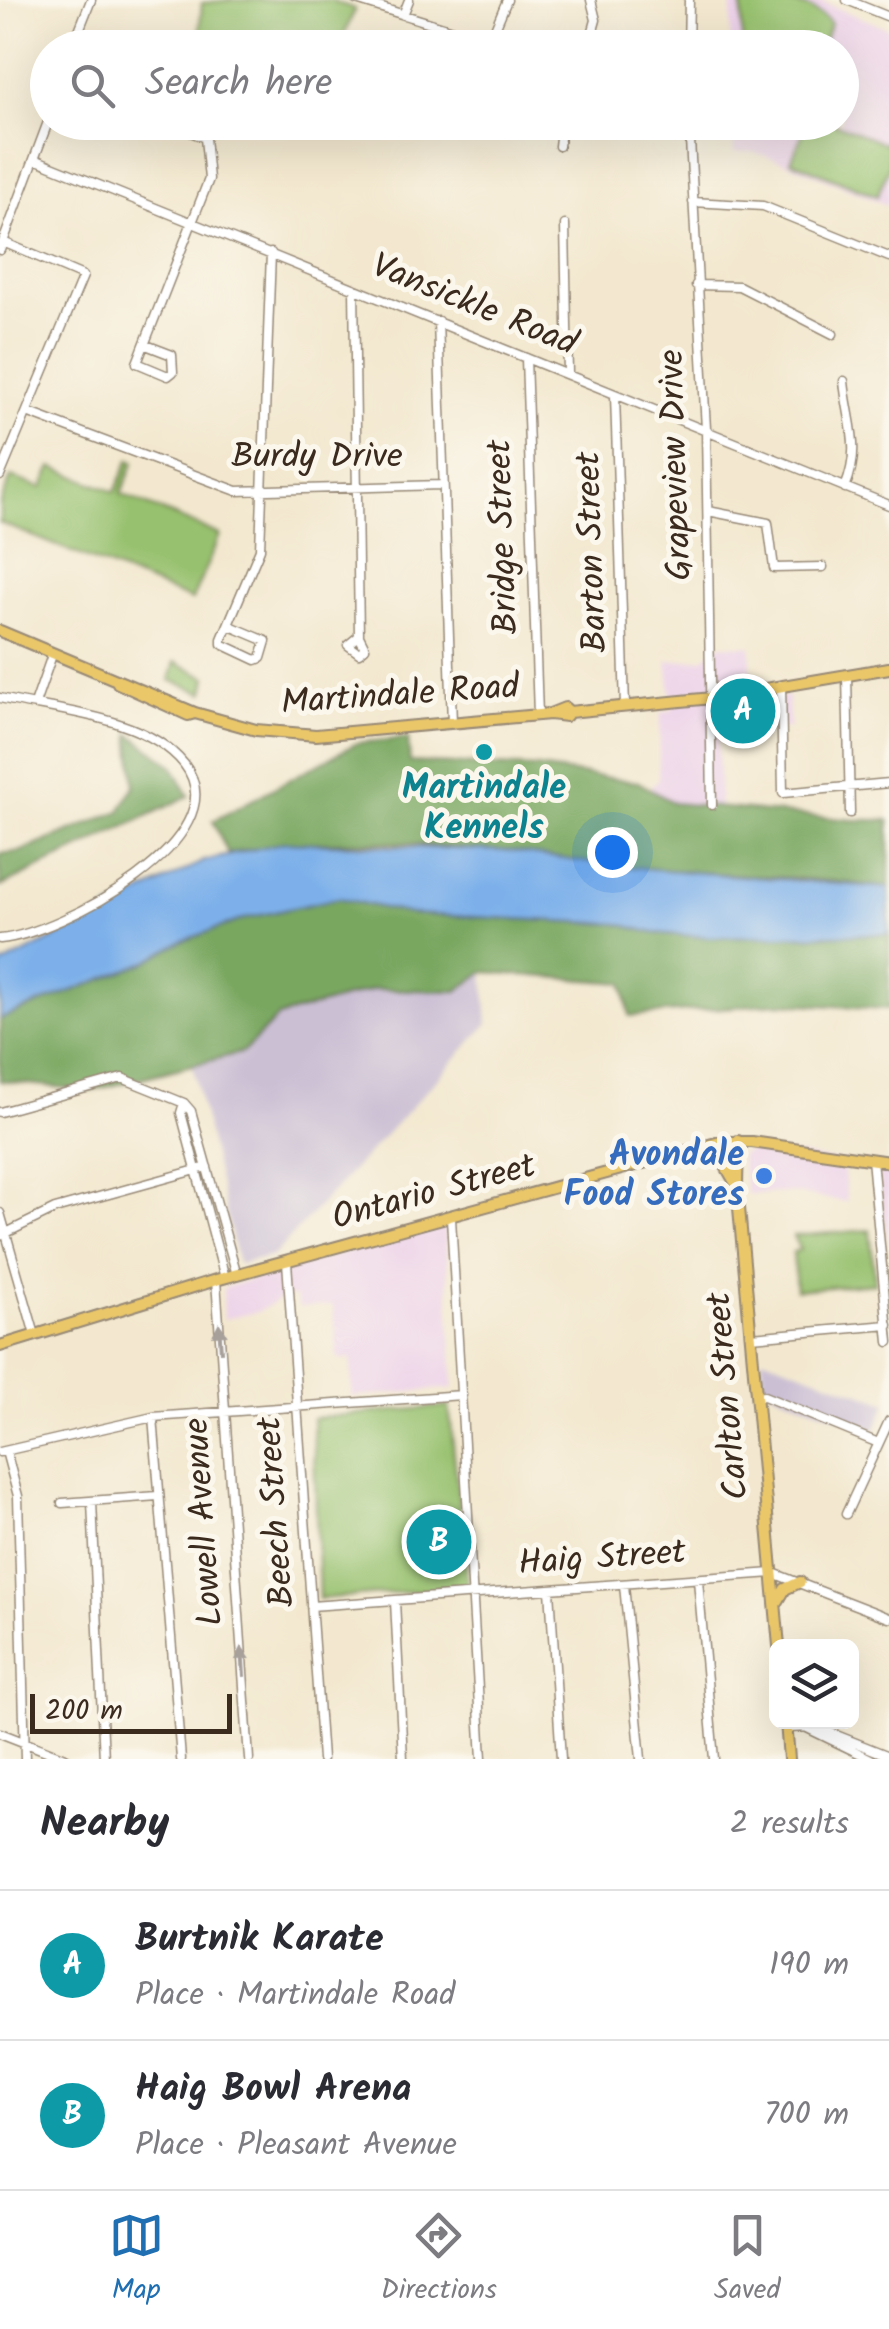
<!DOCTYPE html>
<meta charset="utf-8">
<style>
:root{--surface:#fff;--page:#f2f2f3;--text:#2b2b33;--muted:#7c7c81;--line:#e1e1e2;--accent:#1f6fb2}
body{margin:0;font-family:Kalam,sans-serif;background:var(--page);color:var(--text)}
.controls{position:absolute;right:30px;bottom:30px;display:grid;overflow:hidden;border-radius:15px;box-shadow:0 10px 40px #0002}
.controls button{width:90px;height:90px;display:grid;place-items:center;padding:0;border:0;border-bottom:2px solid var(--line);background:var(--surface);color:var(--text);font:50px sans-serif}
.scale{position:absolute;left:30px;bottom:25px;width:202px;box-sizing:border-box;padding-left:10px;border:5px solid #3b2a1e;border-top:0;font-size:28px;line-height:35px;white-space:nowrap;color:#3b2a1e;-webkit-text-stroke:8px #fbf7ec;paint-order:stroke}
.you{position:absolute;left:612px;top:852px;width:35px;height:35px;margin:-25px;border:8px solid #fff;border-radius:50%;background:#1a73e8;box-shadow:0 0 0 15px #1a73e833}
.badge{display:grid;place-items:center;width:65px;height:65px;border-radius:50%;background:var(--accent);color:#fff;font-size:32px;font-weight:700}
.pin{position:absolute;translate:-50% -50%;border:5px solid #fff;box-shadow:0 2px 10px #0006}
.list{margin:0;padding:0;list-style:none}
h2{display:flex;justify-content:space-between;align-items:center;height:130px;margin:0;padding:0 40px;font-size:42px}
h2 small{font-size:32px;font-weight:400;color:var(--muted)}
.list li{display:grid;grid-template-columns:65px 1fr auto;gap:30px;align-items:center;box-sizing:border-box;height:150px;padding:0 40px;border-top:2px solid var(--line)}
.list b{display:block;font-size:38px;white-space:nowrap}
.list p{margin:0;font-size:32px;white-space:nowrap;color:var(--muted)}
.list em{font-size:32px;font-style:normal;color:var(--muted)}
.icon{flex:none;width:55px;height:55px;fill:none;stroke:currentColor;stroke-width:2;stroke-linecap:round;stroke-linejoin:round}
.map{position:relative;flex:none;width:889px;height:1759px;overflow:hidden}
.search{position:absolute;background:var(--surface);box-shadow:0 10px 40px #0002;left:30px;right:30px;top:30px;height:110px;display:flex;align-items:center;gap:25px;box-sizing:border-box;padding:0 35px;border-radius:55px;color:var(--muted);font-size:38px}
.sheet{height:430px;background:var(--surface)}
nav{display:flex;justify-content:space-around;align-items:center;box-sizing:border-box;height:140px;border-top:2px solid var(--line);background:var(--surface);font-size:28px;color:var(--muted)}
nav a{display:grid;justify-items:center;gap:5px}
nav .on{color:var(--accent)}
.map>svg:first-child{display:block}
.built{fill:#ecd1e9}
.industrial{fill:#cbbfd4}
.green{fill:#97c16e;stroke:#697646;stroke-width:2.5}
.forest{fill:#79a761;stroke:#5a6840;stroke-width:2.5}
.water{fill:#7db0ea;stroke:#5c6d84;stroke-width:2.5}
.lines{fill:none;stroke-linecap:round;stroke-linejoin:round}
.minor-casing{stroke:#978976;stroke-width:11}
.major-casing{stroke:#978976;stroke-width:14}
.minor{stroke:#fff;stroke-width:8}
.major{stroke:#eac769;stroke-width:10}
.oneway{fill:#a79f9a}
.culture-dot{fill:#0f9aa8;stroke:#fbf7ec;stroke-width:4}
.shop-dot{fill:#3f7fe0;stroke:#fbf7ec;stroke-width:4}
.labels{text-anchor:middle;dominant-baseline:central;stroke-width:10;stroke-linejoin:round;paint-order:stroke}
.street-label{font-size:35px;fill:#3b2a1e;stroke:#fbf7ec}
.culture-label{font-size:35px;font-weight:bold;fill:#0d838f;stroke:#fbf7ec}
.shop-label{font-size:35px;font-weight:bold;fill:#366cbe;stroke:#fbf7ec;text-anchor:end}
</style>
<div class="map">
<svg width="889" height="1759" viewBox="0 0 889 1759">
<rect width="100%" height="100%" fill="#fbf7ec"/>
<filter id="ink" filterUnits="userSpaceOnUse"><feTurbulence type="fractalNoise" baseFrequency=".01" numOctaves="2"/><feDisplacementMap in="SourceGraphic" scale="20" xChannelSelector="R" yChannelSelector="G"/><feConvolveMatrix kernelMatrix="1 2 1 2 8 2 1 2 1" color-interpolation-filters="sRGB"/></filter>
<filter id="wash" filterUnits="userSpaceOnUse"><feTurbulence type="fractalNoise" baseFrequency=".0048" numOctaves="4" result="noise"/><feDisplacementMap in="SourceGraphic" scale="40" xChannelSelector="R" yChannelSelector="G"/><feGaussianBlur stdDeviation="2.25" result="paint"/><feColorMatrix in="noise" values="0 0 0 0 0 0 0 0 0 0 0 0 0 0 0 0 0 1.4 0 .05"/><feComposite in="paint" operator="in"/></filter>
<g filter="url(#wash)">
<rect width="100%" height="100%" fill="#f3e8cf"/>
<!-- built -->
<path class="built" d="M732 0H817L889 29V206L782 161 754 152H734L733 123 842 122V48L730 47Z
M719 645 751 646V681L757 698 788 696 790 728H765L764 738 718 740 720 808 674 803 650 789 658 779 661 712 673 710 667 661 703 659Z
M753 1148 843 1162 847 1202 791 1193 747 1194 740 1155Z
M877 1170 889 1172V1249Z
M445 1223 454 1388 352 1397 351 1359H338L333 1305 299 1308 296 1297H284L257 1312 224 1319 223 1288Z"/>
<!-- industrial -->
<path class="industrial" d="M484 972 488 1024 273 1256 238 1264 192 1064 243 1052 278 1017 375 989 457 991Z
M762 1357 887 1403 875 1431 764 1389Z"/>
<!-- green -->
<path class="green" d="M232 0H330L355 9 339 47H198L202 3Z
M742 0C770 0 815 0 831 24L821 47H742Z
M807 123H834L889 145V167L877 196 791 161Z
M129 460 134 462 121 494 220 535 192 600 0 523V505L11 477 42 488 52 467 115 492Z
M175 662 207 677 204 693 170 680Z
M870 1230 875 1283 796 1290 793 1252 800 1250 793 1236Z
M449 1406 468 1587 319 1599 313 1418Z"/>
<!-- forest -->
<path class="forest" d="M130 734 172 765 189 796 0 887V854L22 851 120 811 135 785Z
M408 738 410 762 537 768 638 782 674 803 853 820H889V888C796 875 701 875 607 865 482 852 352 827 228 854L213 821 357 743Z
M339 898 410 914 619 924 654 933 708 937 889 934V1009L779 1003 630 1016 623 983 484 972 457 991 375 989 278 1017 243 1052 91 1091 0 1081V1019L144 963 183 941 247 918Z"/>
<!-- water -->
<path class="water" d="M285 842 511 851 604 865 889 888V934L708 937 654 933 619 924 410 914 339 898 247 918 183 941 144 963 0 1019V966L204 861Z"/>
</g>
<g filter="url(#ink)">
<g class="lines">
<defs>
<path id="minor" d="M356 0 511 48
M847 0 889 17
M403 15 409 0
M72 48 91 0
M487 48 507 0
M588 48 596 20 591 0
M688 48 689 0
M417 122 450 134 461 129 463 122
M689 122 706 429 712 805
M559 146 562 122
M37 160 889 505
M693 202 763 206 889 257
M565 225 568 374
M0 250 48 122
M696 285 739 286 833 334
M354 288 359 636 365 648 359 653 348 645 359 636
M438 321 452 723
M146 345 172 355 173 372 168 376 137 363 209 179 205 138 167 122
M526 358 538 715
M844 381C848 424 862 446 845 488
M615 395 625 707
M27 412 237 491 441 485
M0 476 83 276 3 242
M708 511 768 523 774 568 823 567
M228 625 266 641 261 658 256 660 222 644V639L260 549 271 253
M847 675 850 813
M781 685 783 793 889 783
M0 698C56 711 146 716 184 764 242 838 59 934 0 939
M35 704 52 655
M184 1103 191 1111 237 1275
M184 1103 181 1113 225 1278
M0 1112 122 1078 184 1103
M872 1159 889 1342
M0 1213 35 1335
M451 1218 482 1759
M0 1236 55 1209 207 1167
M287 1262 322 1759
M216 1280 249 1759
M751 1337 888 1325
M756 1397 764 1396 876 1442
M153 1417 181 1759
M6 1451 18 1496 25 1759
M0 1452 153 1417 462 1395
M92 1502 104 1759
M62 1503 158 1496
M846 1514 889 1421
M698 1580 714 1759
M624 1585 641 1759
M550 1590 561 1759
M395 1601 403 1759
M311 1606 773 1573 889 1618
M786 1728 816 1727 889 1756
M807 1728 871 1759
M0 1733 67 1759"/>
<path id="major" d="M0 631 195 713 256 730 316 735 550 714 566 716 569 712
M118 683 188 715 195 713
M550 714 565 708 569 712 712 698 889 668
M738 1141 737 1186 779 1646
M697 1148 724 1163 735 1182
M0 1346 216 1280 720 1142H752L889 1162
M778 1601 785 1589 800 1582
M786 1722 789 1759"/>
</defs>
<!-- minor casing -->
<use href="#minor" class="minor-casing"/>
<!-- major casing -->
<use href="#major" class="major-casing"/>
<!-- minor -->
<use href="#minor" class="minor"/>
<!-- major -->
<use href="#major" class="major"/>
</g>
<!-- one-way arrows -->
<defs><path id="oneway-solid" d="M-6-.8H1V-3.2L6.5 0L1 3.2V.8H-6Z" transform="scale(2.5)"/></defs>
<g class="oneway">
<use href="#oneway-solid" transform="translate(220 1338) rotate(-94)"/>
<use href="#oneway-solid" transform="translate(243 1662) rotate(-94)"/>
</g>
</g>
<!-- markers -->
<circle class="culture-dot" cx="484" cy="752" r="10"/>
<circle class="shop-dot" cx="764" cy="1176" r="10"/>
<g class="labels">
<!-- street labels -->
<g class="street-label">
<text transform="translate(474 306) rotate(22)">Vansickle Road</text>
<text x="317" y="458">Burdy Drive</text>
<text transform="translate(677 465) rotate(-92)">Grapeview Drive</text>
<text transform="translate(504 537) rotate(-92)">Bridge Street</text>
<text transform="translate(593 552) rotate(-92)">Barton Street</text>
<text transform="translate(400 696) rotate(-4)">Martindale Road</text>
<text transform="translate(434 1193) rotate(-15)">Ontario Street</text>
<text transform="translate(729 1396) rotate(-95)">Carlton Street</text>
<text transform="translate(277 1512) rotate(-94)">Beech Street</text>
<text transform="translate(205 1522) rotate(-94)">Lowell Avenue</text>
<text transform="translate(602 1559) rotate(-4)">Haig Street</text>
</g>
<!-- culture labels -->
<g class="culture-label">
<text x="484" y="789">Martindale<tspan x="484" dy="40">Kennels</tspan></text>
</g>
<!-- shop labels -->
<g class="shop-label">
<text x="744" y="1156">Avondale<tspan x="744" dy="40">Food Stores</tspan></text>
</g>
</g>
</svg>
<div class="controls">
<button><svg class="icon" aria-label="layers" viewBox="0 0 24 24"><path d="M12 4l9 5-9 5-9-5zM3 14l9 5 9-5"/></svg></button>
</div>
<div class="scale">200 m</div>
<div class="you"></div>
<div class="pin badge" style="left:743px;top:711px;background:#0f9aa8">A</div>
<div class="pin badge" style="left:439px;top:1542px;background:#0f9aa8">B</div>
<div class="search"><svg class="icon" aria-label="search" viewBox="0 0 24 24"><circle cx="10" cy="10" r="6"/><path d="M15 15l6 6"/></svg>Search here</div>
</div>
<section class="sheet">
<h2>Nearby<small>2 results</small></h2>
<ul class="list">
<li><span class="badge" style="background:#0f9aa8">A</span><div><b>Burtnik Karate</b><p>Place · Martindale Road</p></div><em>190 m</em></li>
<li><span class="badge" style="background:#0f9aa8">B</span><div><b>Haig Bowl Arena</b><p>Place · Pleasant Avenue</p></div><em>700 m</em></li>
</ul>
</section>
<nav>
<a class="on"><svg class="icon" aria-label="map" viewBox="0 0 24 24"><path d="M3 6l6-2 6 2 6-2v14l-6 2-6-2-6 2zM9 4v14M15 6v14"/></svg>Map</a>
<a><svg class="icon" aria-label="directions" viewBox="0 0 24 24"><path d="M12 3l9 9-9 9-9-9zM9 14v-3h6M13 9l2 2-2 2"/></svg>Directions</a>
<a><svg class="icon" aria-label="saved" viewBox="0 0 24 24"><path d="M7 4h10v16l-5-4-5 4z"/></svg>Saved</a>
</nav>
